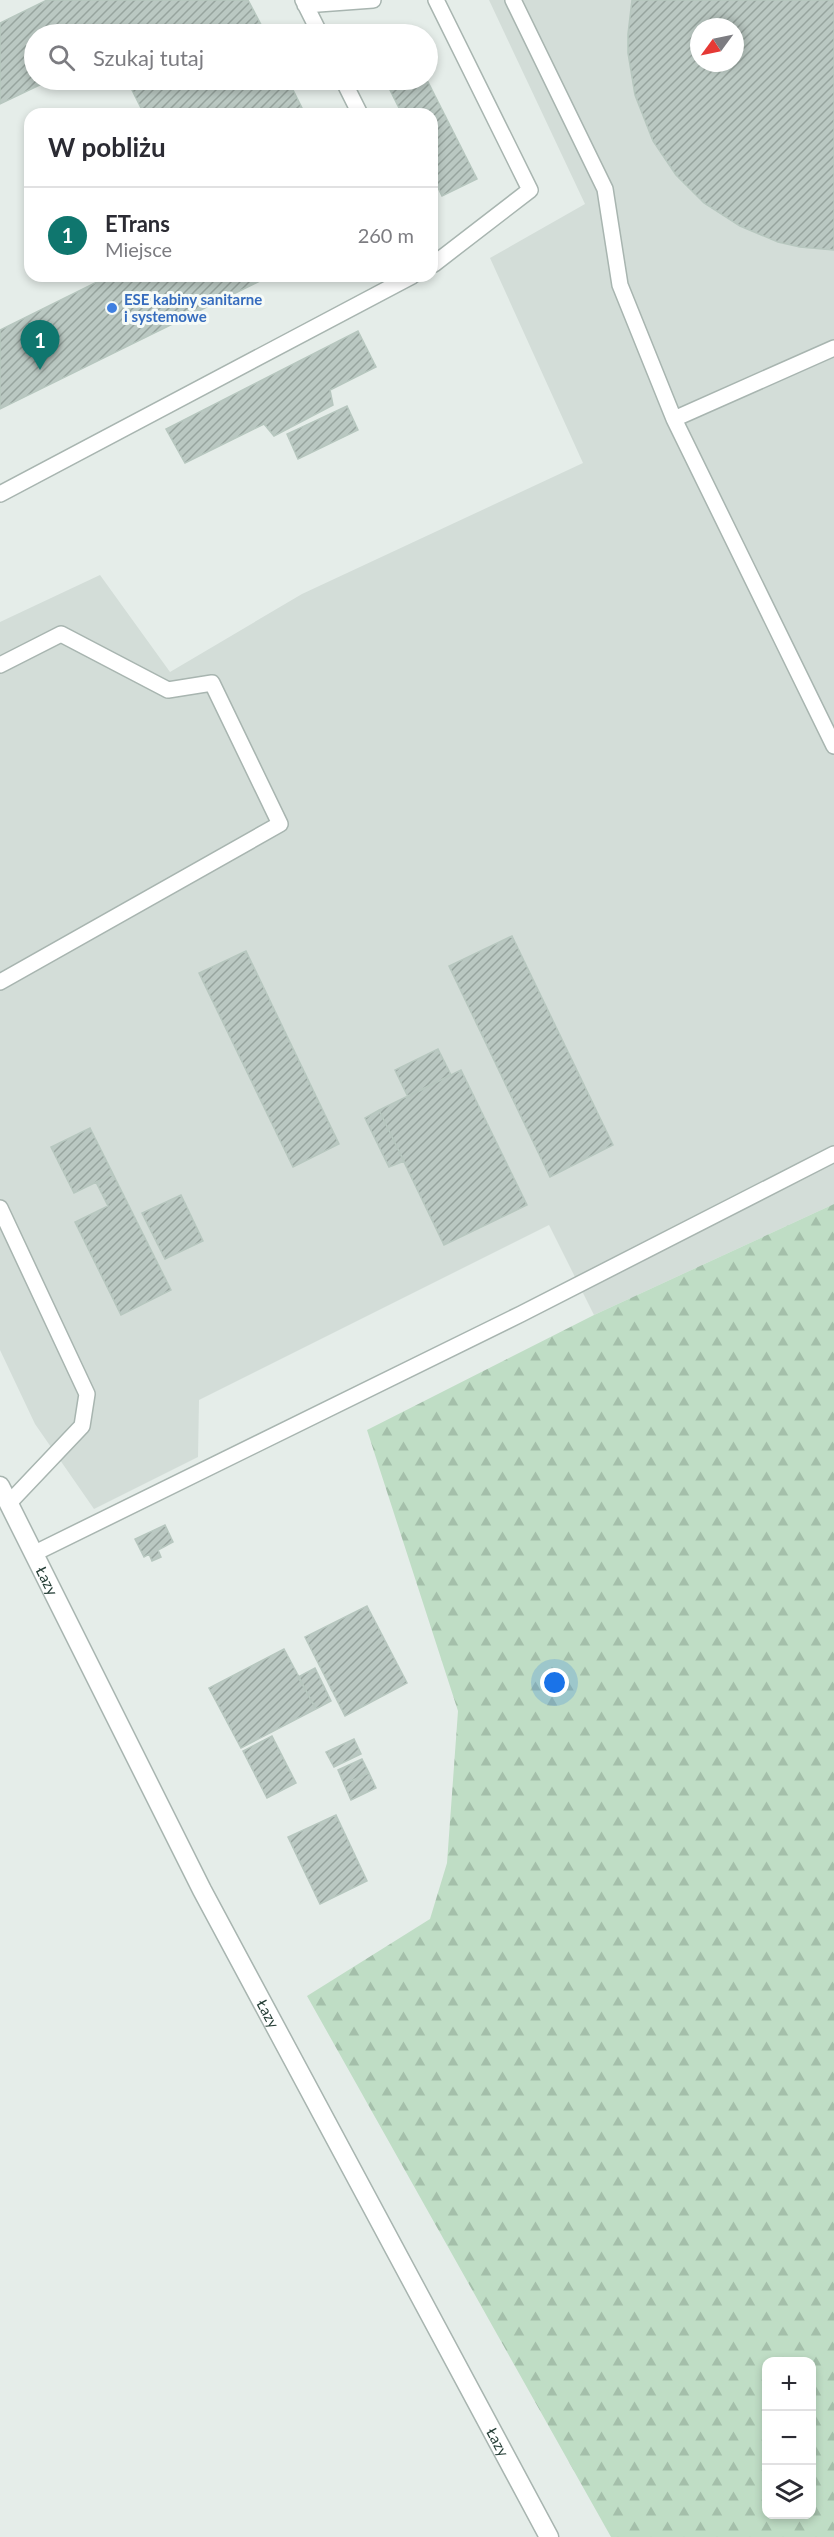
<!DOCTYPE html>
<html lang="pl">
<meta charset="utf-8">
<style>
:root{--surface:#fff;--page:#f7f7f7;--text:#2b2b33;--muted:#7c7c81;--line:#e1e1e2;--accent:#0f766e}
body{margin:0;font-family:Lato,sans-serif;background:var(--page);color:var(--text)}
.controls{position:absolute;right:18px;bottom:18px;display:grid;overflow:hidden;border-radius:12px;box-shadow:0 3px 9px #0003}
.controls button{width:54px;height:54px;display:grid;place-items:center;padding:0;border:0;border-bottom:2px solid var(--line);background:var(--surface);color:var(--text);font:30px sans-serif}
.compass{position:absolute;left:690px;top:18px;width:54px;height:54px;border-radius:50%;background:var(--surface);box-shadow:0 3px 9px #0003;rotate:237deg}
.you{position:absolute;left:555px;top:1683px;width:21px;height:21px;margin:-15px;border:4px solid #fff;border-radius:50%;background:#1a73e8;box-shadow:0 0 0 9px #1a73e833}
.badge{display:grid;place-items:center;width:39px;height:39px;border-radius:50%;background:var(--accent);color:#fff;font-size:20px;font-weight:700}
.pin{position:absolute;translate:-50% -50px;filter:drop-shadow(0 2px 3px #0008)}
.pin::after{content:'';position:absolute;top:32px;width:21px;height:18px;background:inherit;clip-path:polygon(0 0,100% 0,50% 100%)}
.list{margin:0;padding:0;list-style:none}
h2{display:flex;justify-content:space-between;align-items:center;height:78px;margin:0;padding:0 24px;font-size:26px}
h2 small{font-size:20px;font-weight:400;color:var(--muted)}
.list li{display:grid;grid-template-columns:39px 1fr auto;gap:18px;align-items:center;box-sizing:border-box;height:96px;padding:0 24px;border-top:2px solid var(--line)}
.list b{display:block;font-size:22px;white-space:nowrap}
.list p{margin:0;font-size:20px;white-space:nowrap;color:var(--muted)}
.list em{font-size:20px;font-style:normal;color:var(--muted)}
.icon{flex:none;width:33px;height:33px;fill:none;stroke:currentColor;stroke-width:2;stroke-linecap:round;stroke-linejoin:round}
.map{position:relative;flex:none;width:834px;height:2537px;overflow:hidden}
.search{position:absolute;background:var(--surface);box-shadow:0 3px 9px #0003;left:24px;top:24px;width:414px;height:66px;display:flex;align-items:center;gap:15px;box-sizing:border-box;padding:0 21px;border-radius:33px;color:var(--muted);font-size:22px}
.panel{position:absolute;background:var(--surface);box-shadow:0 3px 9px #0003;left:24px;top:108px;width:414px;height:174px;border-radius:18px}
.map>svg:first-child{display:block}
.built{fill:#d3ddd8;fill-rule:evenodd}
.forest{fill:url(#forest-firs);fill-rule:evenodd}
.building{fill:url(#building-hatch);stroke:#b7c7bf;stroke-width:1.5;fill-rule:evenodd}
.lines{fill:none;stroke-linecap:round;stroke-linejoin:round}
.service-casing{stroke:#a8b5b0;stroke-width:18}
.minor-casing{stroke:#a8b5b0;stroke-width:21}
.service{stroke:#fff;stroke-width:15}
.minor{stroke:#fff;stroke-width:18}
.shop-dot{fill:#3f7fe0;stroke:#f5faf7;stroke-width:2}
.labels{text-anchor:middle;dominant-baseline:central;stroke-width:6;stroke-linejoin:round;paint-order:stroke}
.shop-label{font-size:15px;font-weight:bold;fill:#366cbe;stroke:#f5faf7;text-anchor:start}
.street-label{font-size:15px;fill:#253e36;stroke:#f5faf7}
</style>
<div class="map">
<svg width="834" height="2537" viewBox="0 0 834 2537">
<defs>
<pattern id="forest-firs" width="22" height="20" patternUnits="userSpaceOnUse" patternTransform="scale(1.5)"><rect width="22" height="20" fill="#bfddc5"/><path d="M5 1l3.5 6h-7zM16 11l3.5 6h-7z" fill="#a4bfaa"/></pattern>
<pattern id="building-hatch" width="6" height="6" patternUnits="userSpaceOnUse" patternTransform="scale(1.5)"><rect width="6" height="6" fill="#bac8c2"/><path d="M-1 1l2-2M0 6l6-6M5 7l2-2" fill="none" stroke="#97a49e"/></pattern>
</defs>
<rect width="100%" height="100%" fill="#e5ede9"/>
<!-- built -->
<path class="built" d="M489 0H834V1204L594 1315 549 1225 199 1400 198 1457 94 1509 35 1424 0 1350V622L100 575 170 672 302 594 583 463 490 258 585 204ZM699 27H735V63H699Z"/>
<!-- forest -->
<path class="forest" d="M834 1204V2537H611L307 1996 430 1919 447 1863 458 1711 367 1430 594 1315ZM766 2362H812V2514H766Z"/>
<!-- building -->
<path class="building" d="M47 0H248L266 34H34V80H50L0 104V23Z
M632 0H834V250L800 247 778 242 740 226 704 203 676 175 653 141 635 95 628 53V34ZM699 27H735V63H699Z
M127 80H288L305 114H144Z
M385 80H427L477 179 442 196 432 175V114H402Z
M109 276H270L0 409V330Z
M358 331 376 367 330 390 333 405 274 436 264 424 185 463 166 429Z
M347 406 358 430 298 459 287 434Z
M512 936 613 1145 550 1177 449 966Z
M246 951 339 1144 293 1167 199 973Z
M438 1049 451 1075 408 1097 395 1070Z
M461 1070 527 1205 444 1245 379 1110Z
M379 1110 404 1161 389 1167 365 1118Z
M90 1128 113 1174 74 1193 51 1147Z
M113 1174 171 1290 121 1315 75 1222 108 1206 96 1182Z
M181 1195 203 1241 165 1259 142 1213Z
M165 1525 173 1542 158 1550 161 1557 152 1561 149 1554 144 1557 135 1539Z
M367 1606 407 1683 345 1716 305 1637Z
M284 1649 316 1709 241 1748 209 1688Z
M315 1668 331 1701 316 1709 298 1677Z
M272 1736 296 1783 267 1798 243 1751Z
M354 1739 361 1754 334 1767 326 1752Z
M362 1759 369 1773 344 1784 338 1770Z
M369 1773 376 1788 351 1800 344 1784Z
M336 1815 367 1881 320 1904 288 1837Z"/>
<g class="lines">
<defs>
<path id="service" d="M303 0 320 34
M513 0 605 189 620 285 674 419 834 746
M305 5 373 0
M343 80 360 114
M434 264 530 190 436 0
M674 419 834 348
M0 494 412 276
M0 665 61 634 168 690 212 683 280 824 0 982
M0 1208 87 1394 82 1426 8 1504
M33 1554 521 1314 834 1154"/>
<g id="minor">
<path id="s1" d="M0 1486 202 1890 549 2537"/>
</g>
</defs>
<!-- service casing -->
<use href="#service" class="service-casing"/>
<!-- minor casing -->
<use href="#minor" class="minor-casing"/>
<!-- service -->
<use href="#service" class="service"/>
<!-- minor -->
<use href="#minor" class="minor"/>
</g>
<!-- markers -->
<circle class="shop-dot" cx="112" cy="308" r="6"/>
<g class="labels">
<!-- shop labels -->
<g class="shop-label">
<text x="124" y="299">ESE kabiny sanitarne<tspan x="124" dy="17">i systemowe</tspan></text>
</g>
<!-- street labels -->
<g class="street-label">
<text stroke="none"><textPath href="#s1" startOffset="106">Łazy</textPath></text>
<text stroke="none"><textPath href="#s1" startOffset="592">Łazy</textPath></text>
<text stroke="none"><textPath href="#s1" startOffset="1078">Łazy</textPath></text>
</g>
</g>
</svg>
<div class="controls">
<button>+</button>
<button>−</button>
<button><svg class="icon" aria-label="layers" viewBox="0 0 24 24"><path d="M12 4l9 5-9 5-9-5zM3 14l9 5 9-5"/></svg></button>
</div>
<svg class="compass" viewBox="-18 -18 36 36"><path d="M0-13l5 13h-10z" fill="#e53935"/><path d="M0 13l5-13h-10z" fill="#7c7c81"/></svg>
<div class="you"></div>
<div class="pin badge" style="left:40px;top:370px">1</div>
<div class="search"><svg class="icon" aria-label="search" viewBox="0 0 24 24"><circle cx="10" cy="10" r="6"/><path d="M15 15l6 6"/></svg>Szukaj tutaj</div>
<section class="panel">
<h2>W pobliżu<small></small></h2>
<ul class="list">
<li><span class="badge">1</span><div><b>ETrans</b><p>Miejsce</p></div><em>260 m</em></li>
</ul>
</section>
</div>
